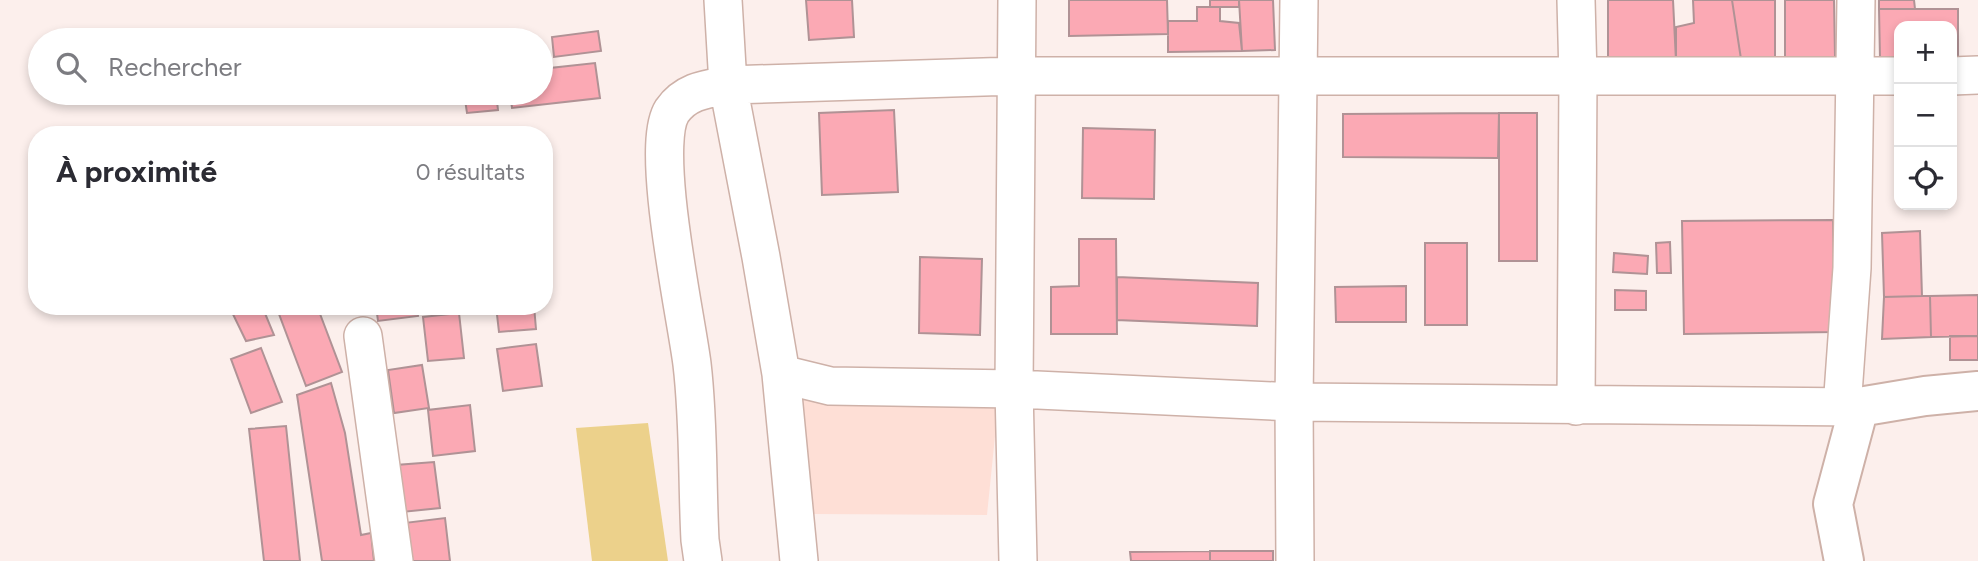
<!DOCTYPE html>
<html lang="fr">
<meta charset="utf-8">
<style>
:root{--surface:#fff;--page:#f7f7f7;--text:#2b2b33;--muted:#7c7c81;--line:#e1e1e2}
body{margin:0;font-family:Figtree,sans-serif;background:var(--page);color:var(--text)}
.controls{position:absolute;right:21px;top:21px;display:grid;overflow:hidden;border-radius:14px;box-shadow:0 4px 10px #0003}
.controls button{width:63px;height:63px;display:grid;place-items:center;padding:0;border:0;border-bottom:2px solid var(--line);background:var(--surface);color:var(--text);font:35px sans-serif}
.list{margin:0;padding:0;list-style:none}
h2{display:flex;justify-content:space-between;align-items:center;height:91px;margin:0;padding:0 28px;font-size:30px}
h2 small{font-size:23px;font-weight:400;color:var(--muted)}
.icon{flex:none;width:38px;height:38px;fill:none;stroke:currentColor;stroke-width:2;stroke-linecap:round;stroke-linejoin:round}
.map{position:relative;flex:none;width:1978px;height:561px;overflow:hidden}
.search{position:absolute;background:var(--surface);box-shadow:0 4px 10px #0003;left:28px;top:28px;width:525px;height:77px;display:flex;align-items:center;gap:18px;box-sizing:border-box;padding:0 24px;border-radius:38px;color:var(--muted);font-size:26px}
.panel{position:absolute;background:var(--surface);box-shadow:0 4px 10px #0003;left:28px;top:126px;width:525px;height:189px;border-radius:28px}
.map>svg:first-child{display:block}
.built{fill:#fedfd6}
.green{fill:#ecd18b}
.building{fill:#fba9b4;stroke:#b09295;stroke-width:2}
.lines{fill:none;stroke-linecap:round;stroke-linejoin:round}
.minor-casing{stroke:#ceb1a8;stroke-width:40}
.major-casing{stroke:#ceb1a8;stroke-width:42}
.minor{stroke:#fff;stroke-width:37}
.major{stroke:#fff;stroke-width:38}
</style>
<div class="map">
<svg width="1978" height="561" viewBox="0 0 1978 561">
<rect width="100%" height="100%" fill="#fcefec"/>
<!-- built -->
<path class="built" d="M798 394 999 397 987 515 813 514Z"/>
<!-- green -->
<path class="green" d="M648 423 668 561H592L576 428Z"/>
<!-- building -->
<path class="building" d="M806 0H852L854 37 809 40Z
M1069 0H1167L1168 34 1069 36Z
M1210 0H1239V7H1210Z
M1239 0H1273L1275 50 1242 51Z
M1608 0H1673L1676 61 1608 59Z
M1693 0H1732L1741 59 1676 61V27L1694 23Z
M1732 0H1775V60L1741 59Z
M1785 0H1834L1835 57H1785Z
M1879 0H1914L1915 9H1879Z
M1197 7H1220V21L1239 23 1242 51 1168 52V21H1197Z
M1879 9H1958V59H1952V26H1899V58H1880Z
M450 30 451 40H410V35Z
M598 31 601 51 554 57 552 37Z
M595 63 600 98 512 108 510 93H541V69Z
M435 93H458L460 101 436 103Z
M464 93H496L498 110 467 113Z
M894 110 898 192 822 195 819 113Z
M1499 113 1498 158 1343 157V114Z
M1499 113H1537V261H1499Z
M1083 128 1155 130 1154 199 1082 198Z
M1833 220 1835 332 1684 334 1682 221Z
M1920 231 1922 296 1884 297 1882 233Z
M1079 239H1116L1117 334H1051V287L1079 286Z
M1670 242 1671 273H1657L1656 243Z
M1425 243H1467V325H1425Z
M1614 253 1648 256 1647 274 1613 272Z
M920 257 982 259 980 335 919 333Z
M1117 277 1258 283 1257 326 1117 320Z
M1406 286V322H1336L1335 287Z
M1615 290 1646 291V310H1615Z
M1978 295V336L1931 337 1930 296Z
M1922 296H1930L1931 337 1882 339 1884 297Z
M229 306H262L274 335 246 341Z
M300 306H317L342 372 306 386 279 314Z
M376 306H417L418 316 378 321Z
M496 306H534L536 329 499 332Z
M459 313 464 358 428 361 423 317Z
M1950 336H1978V360H1950Z
M536 344 542 386 503 391 497 349Z
M261 348 282 402 251 413 231 359Z
M422 365 429 408 394 413 388 370Z
M331 383 345 433 361 535 371 533 374 561H322L297 395Z
M470 405 475 451 433 456 428 410Z
M286 426 300 561H264L249 429Z
M434 462 440 508 402 512 396 465Z
M445 518 450 561H409L404 523Z
M1210 551H1273V561H1210Z
M1210 551V561H1131L1130 552Z"/>
<g class="lines">
<defs>
<path id="minor" d="M723 0 728 85 761 257 781 374 799 561
M1017 0 1014 389 1018 561
M1952 76 1978 75
M363 336 394 561
M781 374 830 386 1014 389 1294 402 1859 407
M1576 406 1578 77 1576 0
M1842 408 1852 268 1856 0
M703 561 700 540C697 482 699 422 692 364 686 316 649 147 672 111 686 91 706 89 728 85L1015 76H1899
M1295 561 1294 402 1299 0"/>
<path id="major" d="M1844 561 1833 504 1859 407 1925 396 1978 391"/>
</defs>
<!-- minor casing -->
<use href="#minor" class="minor-casing"/>
<!-- major casing -->
<use href="#major" class="major-casing"/>
<!-- minor -->
<use href="#minor" class="minor"/>
<!-- major -->
<use href="#major" class="major"/>
</g>
</svg>
<div class="controls">
<button>+</button>
<button>−</button>
<button><svg class="icon" aria-label="locate" viewBox="0 0 24 24"><circle cx="12" cy="12" r="6"/><path d="M12 2v4M12 18v4M2 12h4M18 12h4"/></svg></button>
</div>
<div class="search"><svg class="icon" aria-label="search" viewBox="0 0 24 24"><circle cx="10" cy="10" r="6"/><path d="M15 15l6 6"/></svg>Rechercher</div>
<section class="panel">
<h2>À proximité<small>0 résultats</small></h2>
<ul class="list">
</ul>
</section>
</div>
